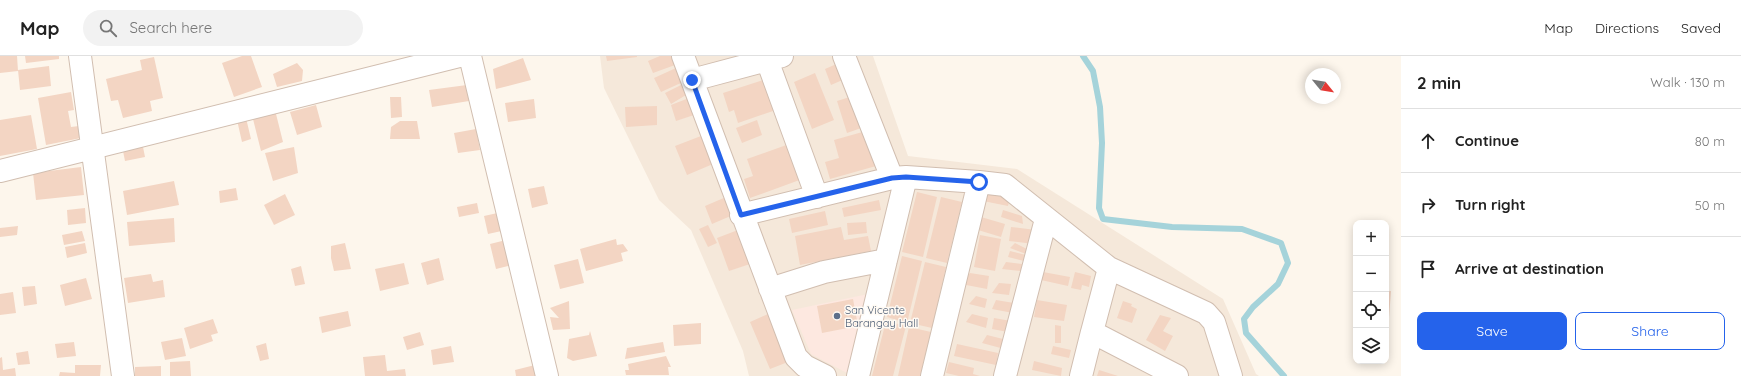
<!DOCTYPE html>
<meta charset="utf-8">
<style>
:root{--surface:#fff;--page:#f2f2f2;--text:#222;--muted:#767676;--line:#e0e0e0;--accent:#2563eb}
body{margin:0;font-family:Quicksand,sans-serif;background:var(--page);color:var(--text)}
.controls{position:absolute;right:12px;bottom:12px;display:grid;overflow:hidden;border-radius:8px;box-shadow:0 2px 10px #0003}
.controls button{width:36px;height:36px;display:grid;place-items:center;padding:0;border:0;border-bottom:1px solid var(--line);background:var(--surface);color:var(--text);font:20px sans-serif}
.compass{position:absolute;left:1305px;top:12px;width:36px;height:36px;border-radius:50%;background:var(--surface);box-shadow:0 2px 10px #0003;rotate:120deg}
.stop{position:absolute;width:12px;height:12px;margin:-9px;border:3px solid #2563eb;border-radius:50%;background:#fff}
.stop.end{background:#2563eb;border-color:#fff;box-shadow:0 1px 4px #0008}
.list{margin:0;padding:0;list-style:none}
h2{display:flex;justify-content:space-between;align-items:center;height:52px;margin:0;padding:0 16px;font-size:17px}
h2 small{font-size:13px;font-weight:400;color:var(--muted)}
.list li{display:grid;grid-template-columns:26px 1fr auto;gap:12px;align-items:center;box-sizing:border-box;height:64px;padding:0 16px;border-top:1px solid var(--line)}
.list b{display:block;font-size:15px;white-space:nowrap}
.list em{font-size:13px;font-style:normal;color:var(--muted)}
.actions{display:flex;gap:8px;padding:12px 16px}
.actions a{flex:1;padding:9px 0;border:1px solid var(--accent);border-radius:8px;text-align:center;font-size:14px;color:var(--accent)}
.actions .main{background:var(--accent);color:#fff}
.icon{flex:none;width:22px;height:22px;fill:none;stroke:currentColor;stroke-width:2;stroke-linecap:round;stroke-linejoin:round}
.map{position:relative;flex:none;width:1401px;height:320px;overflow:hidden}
header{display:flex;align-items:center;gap:24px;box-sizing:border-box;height:56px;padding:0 20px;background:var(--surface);border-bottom:1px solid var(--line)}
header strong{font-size:19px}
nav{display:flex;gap:22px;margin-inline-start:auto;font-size:14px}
.search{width:280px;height:36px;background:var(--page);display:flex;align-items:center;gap:10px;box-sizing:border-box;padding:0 14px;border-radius:22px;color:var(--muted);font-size:15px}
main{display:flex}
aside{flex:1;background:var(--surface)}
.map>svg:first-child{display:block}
.residential{fill:#f5e8da}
.commercial{fill:#fde8e0}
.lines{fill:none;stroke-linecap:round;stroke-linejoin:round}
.stream{stroke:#a5d3da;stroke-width:6}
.building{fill:#f3d5c3}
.minor-casing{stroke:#d1beb0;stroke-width:24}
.minor{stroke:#fff;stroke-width:22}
.route{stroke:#2563eb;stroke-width:5}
.service-dot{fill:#5c6f8a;stroke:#fffaf3;stroke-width:1.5}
.labels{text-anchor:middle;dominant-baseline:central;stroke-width:3;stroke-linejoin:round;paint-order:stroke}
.service-label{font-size:11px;fill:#4e5e75;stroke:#fffaf3;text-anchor:start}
</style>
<header>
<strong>Map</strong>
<div class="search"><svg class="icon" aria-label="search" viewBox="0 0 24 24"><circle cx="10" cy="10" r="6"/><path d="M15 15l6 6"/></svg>Search here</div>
<nav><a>Map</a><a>Directions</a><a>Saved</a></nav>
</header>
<main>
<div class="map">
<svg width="1401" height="320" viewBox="0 0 1401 320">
<rect width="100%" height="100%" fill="#fdf6ec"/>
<!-- residential -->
<path class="residential" d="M600 0H873L908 100 1017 113 1223 243 1256 318 1259 320H749L743 295 691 174 659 144 604 32Z"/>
<!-- commercial -->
<path class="commercial" d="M873 237 855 311 847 317 811 298 792 254Z"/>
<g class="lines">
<!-- stream -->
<path class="stream" d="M1083 0 1093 15 1100 51 1102 87 1099 152 1103 163 1172 171 1242 173 1281 187 1288 207 1278 228 1253 251 1244 263 1246 277 1284 320"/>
</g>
<!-- building -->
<path class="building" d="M0 0H17L18 15 0 17Z
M25 0H59V3L26 7Z
M242 0H251L262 31 234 41 222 7Z
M606 0H637V1L607 5Z
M660 0H671L675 9 653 17 648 5Z
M154 1 163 42 150 45 152 55 123 62 118 44 111 45 106 23 142 14 140 4Z
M523 2 531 24 496 33 493 13Z
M841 6 847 22 831 29 825 13Z
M297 7 303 14 302 25 277 31 273 18Z
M49 10 51 30 20 34 18 14Z
M676 12 683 26 661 36 654 22Z
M815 17 834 64 812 73 794 26Z
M766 23 776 54 738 67 734 54 729 56 723 37Z
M467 29 469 45 432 51 429 34Z
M681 29 686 39 671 48 665 37Z
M71 36 74 54 68 55 71 71 79 70 81 82 46 89 38 42Z
M853 40 864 71 847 77 837 45Z
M390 41H401L402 61 391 62Z
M689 42 694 59 676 65 671 49Z
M534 43 536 62 508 66 505 47Z
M316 49 322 71 297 79 290 56Z
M274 50 283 86 261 95 253 63Z
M657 50V69L626 71 625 51Z
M31 59 37 93 0 100V64Z
M246 62 251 83 242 86 237 64Z
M757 64 762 79 742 87 736 72Z
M400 65H417L420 83H390L391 71Z
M476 73 480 94 458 97 454 77Z
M866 75 876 110 830 123 825 106 839 102 834 84Z
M701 80 713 108 687 119 675 90Z
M792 87 805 122 750 142 744 123 753 120 747 103Z
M143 91 145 101 125 105 123 95Z
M294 91 298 117 273 125 265 97Z
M81 111 84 139 36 144 33 117Z
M174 125 179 149 127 159 123 135Z
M544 130 548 148 532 152 528 133Z
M236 132 238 144 220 147 219 135Z
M917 136 937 141 923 201 902 196Z
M984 137 1010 141 1008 150 983 145Z
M285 138 295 159 274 169 264 149Z
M726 141 733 159 712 168 705 150Z
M941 141 962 146 947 207 926 202Z
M879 144 881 154 844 161 842 152Z
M477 147 479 157 459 161 457 151Z
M85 152 86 167 68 169 67 154Z
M1003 154 1022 160 1023 168 1001 161Z
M825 155 828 169 792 177 789 163Z
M502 156 506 174 488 178 484 160Z
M981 161 1005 168 1001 181 978 174Z
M174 162 175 186 129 190 127 166Z
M866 166 867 177 848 179 847 167Z
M708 169 717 187 708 191 699 173Z
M18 170 17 179 0 181V172Z
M841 171 844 184 868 180 871 195 800 209 795 180Z
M1011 171 1036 174 1034 188 1009 185Z
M738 174 750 208 729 215 717 182Z
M82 175 85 185 64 189 62 179Z
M980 179 1001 183 995 215 974 211Z
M510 183 516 208 496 213 490 188Z
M616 183 617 189 623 188 628 195 621 197 623 205 586 215 580 193Z
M85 187 87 197 67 202 65 191Z
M345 187 351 213 334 215 331 202V190Z
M1015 187 1029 194 1026 198 1010 192Z
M1010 195 1026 199 1024 205 1008 201Z
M902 200 922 205 907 267 887 261Z
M439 202 444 224 427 229 421 207Z
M578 203 584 227 560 233 554 209Z
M925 206 946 211 932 272 910 267Z
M1006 206 1022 208 1021 215 1002 213Z
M404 207 409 228 380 235 375 213Z
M301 210 305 228 295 230 291 213Z
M1043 216 1070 221 1068 230 1041 224Z
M1075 216 1091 220 1089 231 1082 229 1081 234 1071 232Z
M970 217 989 220 987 233 961 228Z
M151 218 153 226 163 224 165 241 128 247 124 222Z
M86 222 92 243 65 250 60 229Z
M999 227 1011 228 1009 239 992 237Z
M35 230 37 248 24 250 22 231Z
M1386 235H1391L1389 262H1386Z
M13 236 16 257 0 259V238Z
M976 240 987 243 985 252 969 248Z
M853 243 858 270 822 277 817 250Z
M996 244 1014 247 1013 257 992 253Z
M1037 244 1067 249 1064 265 1034 261Z
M569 245 570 273 553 274 550 261 559 262 550 252Z
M1123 245 1132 248 1131 250 1137 253 1132 267 1117 262Z
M348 255 351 270 322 277 319 261Z
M768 258 788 306 770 313 750 266Z
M972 258 988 262 986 272 966 266Z
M1160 259 1171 262 1163 275 1173 280 1165 295 1146 284Z
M994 262 1011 265 1008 276 992 273Z
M213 263 218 277 211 279 213 285 190 293 184 272Z
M886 265 906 270 893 320H872Z
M701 267V288L674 290 673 269Z
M1055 269 1061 270V287H1055Z
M909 271 931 276 920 320H898Z
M590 275 597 300 573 305 567 302 569 283 589 279Z
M420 276 424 289 407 294 403 281Z
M987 279 1011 285 1008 294 982 287Z
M182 282 186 300 165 304 161 286Z
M74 286 76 300 57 302 55 288Z
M663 286 665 296 625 303 627 292Z
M266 287 269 303 260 305 256 290Z
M957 288 998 297 996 309 954 300Z
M451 290 454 306 433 309 431 294Z
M1053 290 1071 294 1069 302 1051 298Z
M28 295 30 308 18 309 16 297Z
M385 299 387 315 405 313 406 320H365L363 301Z
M666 300 671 311H668L669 319H626L625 314H629L628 308Z
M2 301 3 314 15 312 16 320H0V302Z
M190 305 191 320H170V306Z
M1034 305 1062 312 1061 320 1032 314Z
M949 306 974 312 973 318 980 320H959L946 317Z
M75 309H101L100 320H59L60 316 75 317Z
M535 309 537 320H516L515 314Z
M161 310V320H135V311Z
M1099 314 1118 320H1097Z"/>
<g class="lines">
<defs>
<path id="minor" d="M80 0 123 320
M470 0 547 320
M683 0 796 301 805 310 825 320
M844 0 892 122
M767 4 817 141
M692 24 782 0
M0 115 459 0
M741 159 892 122 906 121 979 126 1005 129 1109 212
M770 233 824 216 886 204
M1092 276 1109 212 1206 257 1214 266 1231 320
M858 320 906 121
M932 320 979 126
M1005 320 1046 163
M1081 320 1092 276 1177 320"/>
</defs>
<!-- minor casing -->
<use href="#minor" class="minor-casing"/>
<!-- minor -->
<use href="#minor" class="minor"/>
</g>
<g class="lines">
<!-- route -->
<path class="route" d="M692 24 741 159 892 122 906 121 979 126"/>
</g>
<!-- markers -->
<circle class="service-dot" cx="837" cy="260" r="4"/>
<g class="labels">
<!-- service labels -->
<g class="service-label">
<text x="845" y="254">San Vicente<tspan x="845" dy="13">Barangay Hall</tspan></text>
</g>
</g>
</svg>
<div class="controls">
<button>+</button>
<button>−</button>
<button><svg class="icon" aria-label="locate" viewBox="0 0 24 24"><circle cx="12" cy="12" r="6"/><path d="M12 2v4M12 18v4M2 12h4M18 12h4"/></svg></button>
<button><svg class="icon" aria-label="layers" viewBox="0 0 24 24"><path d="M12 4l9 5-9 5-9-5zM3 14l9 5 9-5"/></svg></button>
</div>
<svg class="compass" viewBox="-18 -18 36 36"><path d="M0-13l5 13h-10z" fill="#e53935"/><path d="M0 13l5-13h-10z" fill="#767676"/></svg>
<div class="stop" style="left:979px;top:126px"></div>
<div class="stop end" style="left:692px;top:24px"></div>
</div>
<aside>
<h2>2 min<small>Walk · 130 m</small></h2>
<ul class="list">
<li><svg class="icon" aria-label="ahead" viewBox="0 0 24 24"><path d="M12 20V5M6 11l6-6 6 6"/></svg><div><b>Continue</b></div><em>80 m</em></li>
<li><svg class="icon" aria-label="right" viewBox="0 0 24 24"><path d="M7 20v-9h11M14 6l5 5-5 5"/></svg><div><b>Turn right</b></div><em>50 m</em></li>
<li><svg class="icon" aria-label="arrive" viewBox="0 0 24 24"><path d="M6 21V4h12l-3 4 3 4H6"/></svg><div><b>Arrive at destination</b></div></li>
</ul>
<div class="actions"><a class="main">Save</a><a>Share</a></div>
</aside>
</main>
